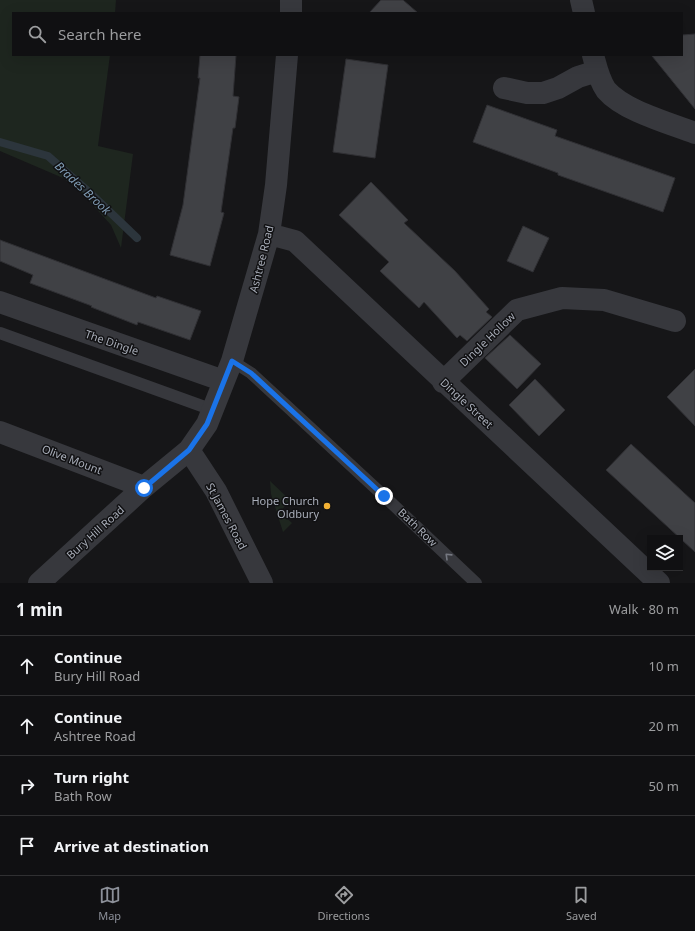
<!DOCTYPE html>
<meta charset="utf-8">
<style>
:root{--surface:#101012;--page:#1e1e20;--text:#f1f3f6;--muted:#9c9d9f;--line:#303032;--accent:#8c9099}
body{margin:0;font-family:"Noto Sans",sans-serif;background:var(--page);color:var(--text)}
.controls{position:absolute;right:12px;bottom:12px;display:grid;overflow:hidden;border-radius:0px;box-shadow:0 4px 16px #0002}
.controls button{width:36px;height:36px;display:grid;place-items:center;padding:0;border:0;border-bottom:1px solid var(--line);background:var(--surface);color:var(--text);font:20px sans-serif}
.stop{position:absolute;width:12px;height:12px;margin:-9px;border:3px solid #1a73e8;border-radius:50%;background:#fff}
.stop.end{background:#1a73e8;border-color:#fff;box-shadow:0 1px 4px #0008}
.list{margin:0;padding:0;list-style:none}
h2{display:flex;justify-content:space-between;align-items:center;height:52px;margin:0;padding:0 16px;font-size:17px}
h2 small{font-size:13px;font-weight:400;color:var(--muted)}
.list li{display:grid;grid-template-columns:26px 1fr auto;gap:12px;align-items:center;box-sizing:border-box;height:60px;padding:0 16px;border-top:1px solid var(--line)}
.list b{display:block;font-size:15px;white-space:nowrap}
.list p{margin:0;font-size:13px;white-space:nowrap;color:var(--muted)}
.list em{font-size:13px;font-style:normal;color:var(--muted)}
.icon{flex:none;width:22px;height:22px;fill:none;stroke:currentColor;stroke-width:2;stroke-linecap:round;stroke-linejoin:round}
.map{position:relative;flex:none;width:695px;height:583px;overflow:hidden}
.search{position:absolute;background:var(--surface);box-shadow:0 4px 16px #0002;left:12px;right:12px;top:12px;height:44px;display:flex;align-items:center;gap:10px;box-sizing:border-box;padding:0 14px;border-radius:0px;color:var(--muted);font-size:15px}
.sheet{height:292px;background:var(--surface)}
nav{display:flex;justify-content:space-around;align-items:center;box-sizing:border-box;height:56px;border-top:1px solid var(--line);background:var(--surface);font-size:11px;color:var(--muted)}
nav a{display:grid;justify-items:center;gap:2px}
nav .on{color:var(--accent)}
.map>svg:first-child{display:block}
.green{fill:#1e261f}
.lines{fill:none;stroke-linecap:round;stroke-linejoin:round}
.stream{stroke:#2c353c;stroke-width:8}
.building{fill:#404145;stroke:#303034}
.lane{stroke:#37383d;stroke-width:12}
.street{stroke:#37383d;stroke-width:22}
.oneway{stroke:#757881}
.route{stroke:#1a73e8;stroke-width:5}
.poi-dot{fill:#f2b134;stroke:#111113;stroke-width:1.5}
.labels{text-anchor:middle;dominant-baseline:central;stroke-width:3;stroke-linejoin:round;paint-order:stroke}
.street-label{font-size:11px;fill:#a8adb8;stroke:#111113}
.poi-label{font-size:11px;fill:#a8adb8;stroke:#111113;text-anchor:end}
.water-label{font-size:12px;font-style:italic;fill:#7f9bb3;stroke:#111113}
</style>
<div class="map">
<svg width="695" height="583" viewBox="0 0 695 583">
<rect width="100%" height="100%" fill="#161618"/>
<!-- green -->
<path class="green" d="M0 0H116L115 13H13V55H110L98 146 133 154 121 248 111 225 79 190 63 178 0 151Z
M270 481 290 500 280 512 292 523 283 532 271 494Z"/>
<g class="lines">
<!-- stream -->
<path class="stream" d="M0 142 48 156 90 193 137 238"/>
</g>
<!-- building -->
<path class="building" d="M381 0H403L418 13H369Z
M695 34V109L652 56 682 55V35Z
M200 55H236L233 96 239 97 235 128H233L221 212 224 213 210 266 170 255 183 205 200 78H198Z
M346 59 388 65 375 158 333 152Z
M487 105 557 130 555 136 675 178 663 212 558 175V173L473 142Z
M371 182 408 220 404 223 455 271 489 309 486 312 492 317 467 341 460 335 457 338 424 302 419 308 380 271 389 262 339 215Z
M523 226 549 238 533 272 507 261Z
M0 240 156 298 157 296 201 311 190 340 138 322 137 325 91 307 92 306 30 283 33 275 0 261Z
M510 335 541 364 517 389 485 358Z
M695 369V426L667 397Z
M535 379 565 410 539 436 509 405Z
M631 444 695 503V552L606 470Z"/>
<g class="lines">
<!-- lane -->
<path class="lane" d="M0 333 213 410
M232 361 251 373 384 496 476 583"/>
<!-- street -->
<path class="street" d="M581 0 584 13
M291 13V0
M593 55C596 66 599 80 606 90 624 111 669 123 695 133
M504 88 527 93H543L558 88 578 77 597 71
M269 234 295 241 659 583
M0 302 224 381
M443 382 517 310 562 298 604 300 675 321
M0 432 144 487
M189 450 216 491 262 583
M39 583 144 487 189 450 207 424 232 361 269 234 276 185 287 55"/>
</g>
<!-- one-way arrows -->
<defs><path id="oneway-chevron" d="M-2-3.5L2.5 0L-2 3.5" fill="none" stroke-width="1.6" stroke-linecap="round" stroke-linejoin="round"/></defs>
<use class="oneway" href="#oneway-chevron" transform="translate(448 556) rotate(-136)"/>
<g class="lines">
<!-- route -->
<path class="route" d="M144 488 189 450 207 424 232 361 251 373 384 496"/>
</g>
<!-- markers -->
<circle class="poi-dot" cx="327" cy="506" r="4"/>
<g class="labels">
<!-- street labels -->
<g class="street-label">
<text transform="translate(261 259) rotate(-76)">Ashtree Road</text>
<text transform="translate(487 339) rotate(-44)">Dingle Hollow</text>
<text transform="translate(112 342) rotate(19)">The Dingle</text>
<text transform="translate(467 403) rotate(43)">Dingle Street</text>
<text transform="translate(72 459) rotate(21)">Olive Mount</text>
<text transform="translate(227 516) rotate(62)">St James Road</text>
<text transform="translate(418 527) rotate(44)">Bath Row</text>
<text transform="translate(95 532) rotate(-42)">Bury Hill Road</text>
</g>
<!-- poi labels -->
<g class="poi-label">
<text x="319" y="500">Hope Church<tspan x="319" dy="13">Oldbury</tspan></text>
</g>
<!-- water labels -->
<g class="water-label">
<text transform="translate(83 188) rotate(43)">Brades Brook</text>
</g>
</g>
</svg>
<div class="controls">
<button><svg class="icon" aria-label="layers" viewBox="0 0 24 24"><path d="M12 4l9 5-9 5-9-5zM3 14l9 5 9-5"/></svg></button>
</div>
<div class="stop" style="left:144px;top:488px"></div>
<div class="stop end" style="left:384px;top:496px"></div>
<div class="search"><svg class="icon" aria-label="search" viewBox="0 0 24 24"><circle cx="10" cy="10" r="6"/><path d="M15 15l6 6"/></svg>Search here</div>
</div>
<section class="sheet">
<h2>1 min<small>Walk · 80 m</small></h2>
<ul class="list">
<li><svg class="icon" aria-label="ahead" viewBox="0 0 24 24"><path d="M12 20V5M6 11l6-6 6 6"/></svg><div><b>Continue</b><p>Bury Hill Road</p></div><em>10 m</em></li>
<li><svg class="icon" aria-label="ahead" viewBox="0 0 24 24"><path d="M12 20V5M6 11l6-6 6 6"/></svg><div><b>Continue</b><p>Ashtree Road</p></div><em>20 m</em></li>
<li><svg class="icon" aria-label="right" viewBox="0 0 24 24"><path d="M7 20v-9h11M14 6l5 5-5 5"/></svg><div><b>Turn right</b><p>Bath Row</p></div><em>50 m</em></li>
<li><svg class="icon" aria-label="arrive" viewBox="0 0 24 24"><path d="M6 21V4h12l-3 4 3 4H6"/></svg><div><b>Arrive at destination</b></div></li>
</ul>
</section>
<nav>
<a class="on"><svg class="icon" aria-label="map" viewBox="0 0 24 24"><path d="M3 6l6-2 6 2 6-2v14l-6 2-6-2-6 2zM9 4v14M15 6v14"/></svg>Map</a>
<a><svg class="icon" aria-label="directions" viewBox="0 0 24 24"><path d="M12 3l9 9-9 9-9-9zM9 14v-3h6M13 9l2 2-2 2"/></svg>Directions</a>
<a><svg class="icon" aria-label="saved" viewBox="0 0 24 24"><path d="M7 4h10v16l-5-4-5 4z"/></svg>Saved</a>
</nav>
